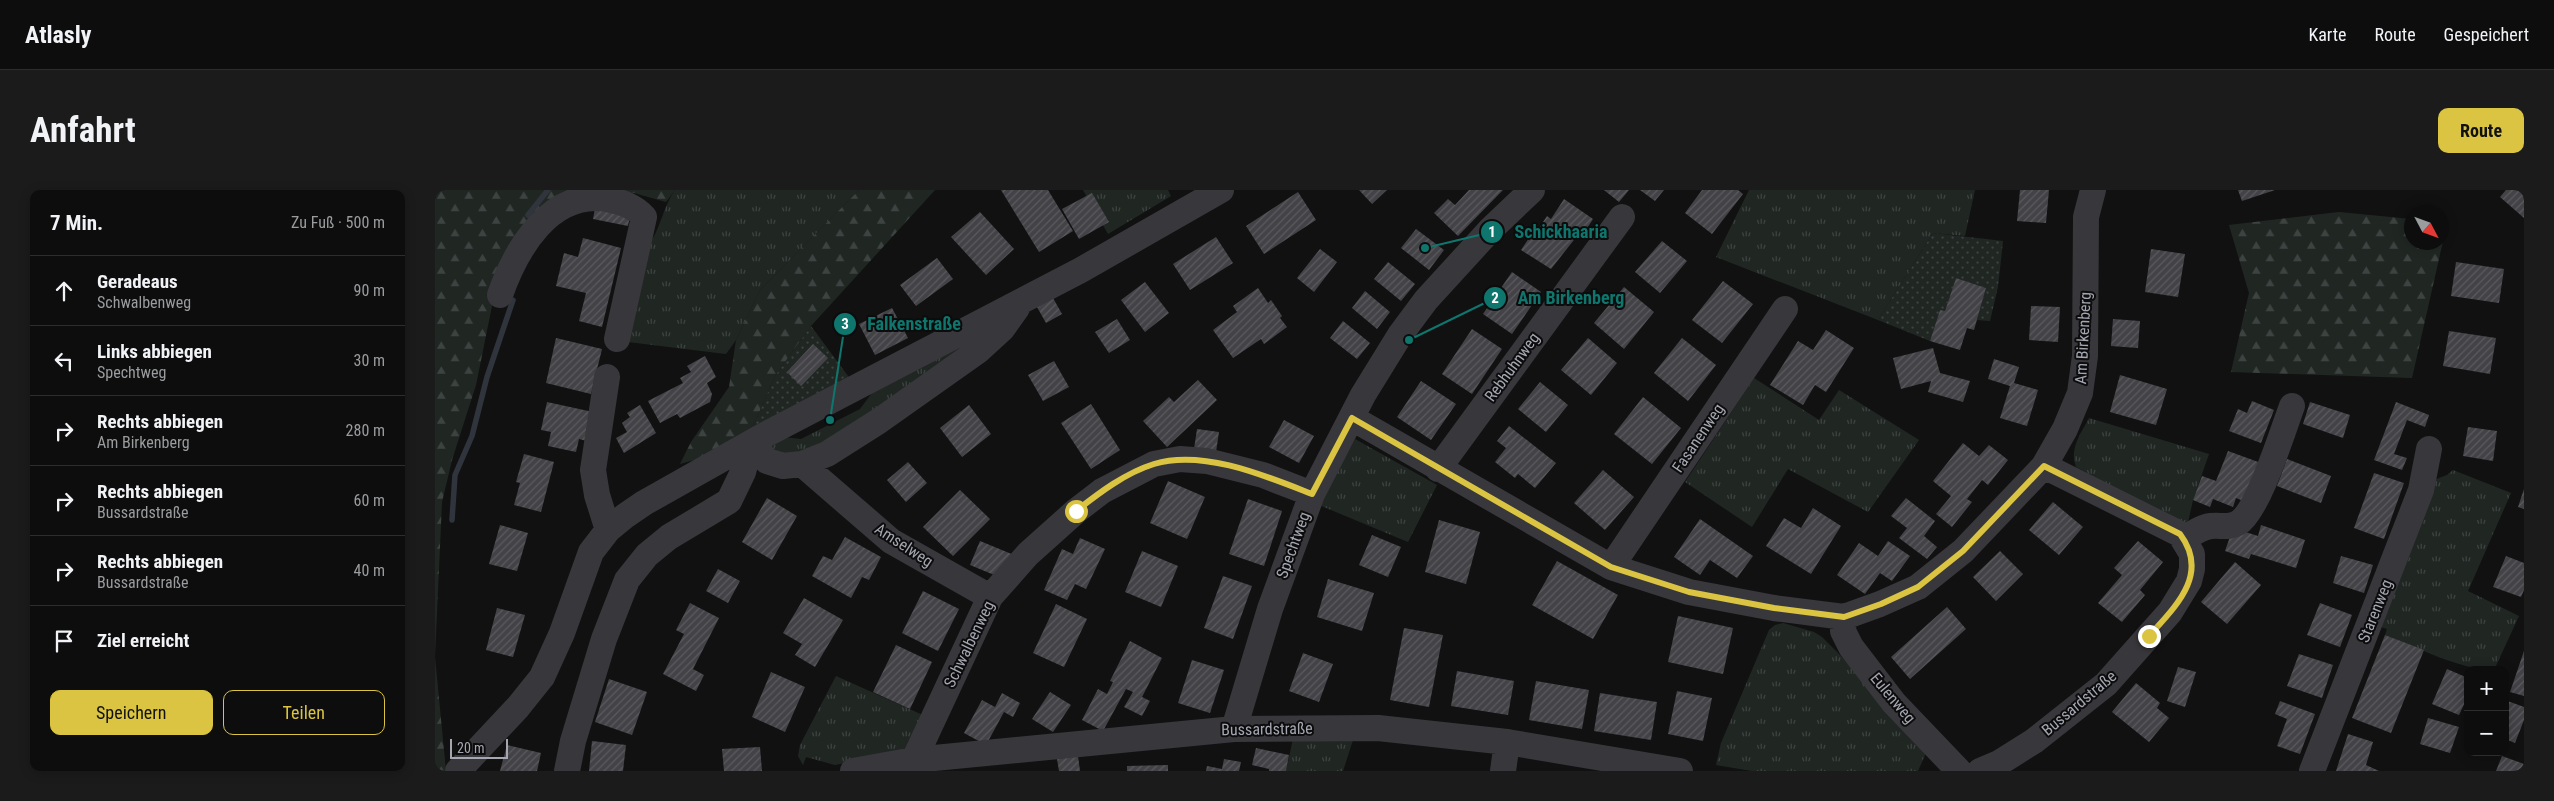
<!DOCTYPE html>
<html lang="de">
<meta charset="utf-8">
<style>
:root{--surface:#0d0d0e;--page:#1b1b1c;--text:#f1f3f6;--muted:#9a9c9e;--line:#2d2d2e;--accent:#dac441}
body{margin:0;font-family:"Roboto Condensed",sans-serif;background:var(--page);color:var(--text)}
.controls{position:absolute;right:15px;bottom:15px;display:grid;overflow:hidden;border-radius:10px;box-shadow:0 2px 12px #0003}
.controls button{width:45px;height:45px;display:grid;place-items:center;padding:0;border:0;border-bottom:1px solid var(--line);background:var(--surface);color:var(--text);font:25px sans-serif}
.compass{position:absolute;left:1969px;top:15px;width:45px;height:45px;border-radius:50%;background:var(--surface);box-shadow:0 2px 12px #0003;rotate:131deg}
.scale{position:absolute;left:15px;bottom:12px;width:58px;box-sizing:border-box;padding-left:5px;border:2px solid #a4a6b1;border-top:0;font-size:14px;line-height:18px;white-space:nowrap;color:#a4a6b1;-webkit-text-stroke:4px #0c0c0d;paint-order:stroke}
.stop{position:absolute;width:15px;height:15px;margin:-11px;border:4px solid #dac441;border-radius:50%;background:#fff}
.stop.end{background:#dac441;border-color:#fff;box-shadow:0 1px 5px #0008}
.list{margin:0;padding:0;list-style:none}
h2{display:flex;justify-content:space-between;align-items:center;height:65px;margin:0;padding:0 20px;font-size:21px}
h2 small{font-size:16px;font-weight:400;color:var(--muted)}
.list li{display:grid;grid-template-columns:32px 1fr auto;gap:15px;align-items:center;box-sizing:border-box;height:70px;padding:0 20px;border-top:1px solid var(--line)}
.list b{display:block;font-size:19px;white-space:nowrap}
.list p{margin:0;font-size:16px;white-space:nowrap;color:var(--muted)}
.list em{font-size:16px;font-style:normal;color:var(--muted)}
.actions{display:flex;gap:10px;padding:15px 20px}
.actions a{flex:1;padding:11px 0;border:1px solid var(--accent);border-radius:10px;text-align:center;font-size:18px;color:var(--accent)}
.actions .main{background:var(--accent);color:#111}
.icon{flex:none;width:28px;height:28px;fill:none;stroke:currentColor;stroke-width:2;stroke-linecap:round;stroke-linejoin:round}
.map{position:relative;flex:none;width:2089px;height:581px;overflow:hidden;border-radius:10px}
header{display:flex;align-items:center;gap:30px;box-sizing:border-box;height:70px;padding:0 25px;background:var(--surface);border-bottom:1px solid var(--line)}
header strong{font-size:24px}
nav{display:flex;gap:28px;margin-inline-start:auto;font-size:18px}
.intro{display:flex;align-items:center;justify-content:space-between;box-sizing:border-box;height:120px;padding:0 30px}
h1{margin:0;font-size:35px}
.button{padding:12px 22px;border-radius:10px;background:var(--accent);color:#111;font-size:18px;font-weight:700}
main{display:flex;gap:30px;padding:0 30px}
aside{flex:1;background:var(--surface);border-radius:10px;box-shadow:0 2px 12px #0003}
.map>svg:first-child{display:block}
.grass{fill:url(#grass-tufts)}
.forest{fill:url(#forest-firs)}
.garden{fill:url(#garden-dots)}
.lines{fill:none;stroke-linecap:round;stroke-linejoin:round}
.stream{stroke:#30353d;stroke-width:5.5}
.building{fill:url(#building-hatch)}
.minor{stroke:#38383c;stroke-width:26}
.route{stroke:#dac441;stroke-width:6}
.labels{text-anchor:middle;dominant-baseline:central;stroke-width:4;stroke-linejoin:round;paint-order:stroke}
.street-label{font-size:16px;fill:#a4a6b1;stroke:#0c0c0d}
.leader{fill:none;stroke:#0f766e;stroke-width:2}
.callout-dot{fill:#0f766e;stroke:#0c0c0d;stroke-width:2}
.mark-label{font-size:15px;text-anchor:middle;font-weight:bold;fill:#fff}
.callout-label{font-size:18px;text-anchor:middle;font-weight:bold;fill:#0f766e;stroke:#0c0c0d;stroke-width:4;stroke-linejoin:round;paint-order:stroke}
</style>
<header>
<strong>Atlasly</strong>
<nav><a>Karte</a><a>Route</a><a>Gespeichert</a></nav>
</header>
<div class="intro"><h1>Anfahrt</h1><a class="button">Route</a></div>
<main>
<aside>
<h2>7 Min.<small>Zu Fuß · 500 m</small></h2>
<ul class="list">
<li><svg class="icon" aria-label="ahead" viewBox="0 0 24 24"><path d="M12 20V5M6 11l6-6 6 6"/></svg><div><b>Geradeaus</b><p>Schwalbenweg</p></div><em>90 m</em></li>
<li><svg class="icon" aria-label="left" viewBox="0 0 24 24"><path d="M17 20v-9H6M10 6l-5 5 5 5"/></svg><div><b>Links abbiegen</b><p>Spechtweg</p></div><em>30 m</em></li>
<li><svg class="icon" aria-label="right" viewBox="0 0 24 24"><path d="M7 20v-9h11M14 6l5 5-5 5"/></svg><div><b>Rechts abbiegen</b><p>Am Birkenberg</p></div><em>280 m</em></li>
<li><svg class="icon" aria-label="right" viewBox="0 0 24 24"><path d="M7 20v-9h11M14 6l5 5-5 5"/></svg><div><b>Rechts abbiegen</b><p>Bussardstraße</p></div><em>60 m</em></li>
<li><svg class="icon" aria-label="right" viewBox="0 0 24 24"><path d="M7 20v-9h11M14 6l5 5-5 5"/></svg><div><b>Rechts abbiegen</b><p>Bussardstraße</p></div><em>40 m</em></li>
<li><svg class="icon" aria-label="arrive" viewBox="0 0 24 24"><path d="M6 21V4h12l-3 4 3 4H6"/></svg><div><b>Ziel erreicht</b></div></li>
</ul>
<div class="actions"><a class="main">Speichern</a><a>Teilen</a></div>
</aside>
<div class="map">
<svg width="2089" height="581" viewBox="0 0 2089 581">
<defs>
<pattern id="grass-tufts" width="24" height="20" patternUnits="userSpaceOnUse" patternTransform="scale(1.25)"><rect width="24" height="20" fill="#202723"/><path d="M3 7l-1-3M5 7V3M7 7l1-3M15 17l-1-3M17 17v-4M19 17l1-3" fill="none" stroke="#3d4341"/></pattern>
<pattern id="forest-firs" width="22" height="20" patternUnits="userSpaceOnUse" patternTransform="scale(1.25)"><rect width="22" height="20" fill="#202723"/><path d="M5 1l3.5 6h-7zM16 11l3.5 6h-7z" fill="#3d4341"/></pattern>
<pattern id="garden-dots" width="8" height="8" patternUnits="userSpaceOnUse" patternTransform="scale(1.25)"><rect width="8" height="8" fill="#202723"/><path d="M2 2h.1M6 6h.1" fill="none" stroke="#3d4341" stroke-width="1.8" stroke-linecap="round"/></pattern>
<pattern id="building-hatch" width="6" height="6" patternUnits="userSpaceOnUse" patternTransform="scale(1.25)"><rect width="6" height="6" fill="#434347"/><path d="M-1 1l2-2M0 6l6-6M5 7l2-2" fill="none" stroke="#5b5b5f"/></pattern>
</defs>
<rect width="100%" height="100%" fill="#111112"/>
<!-- grass -->
<path class="grass" d="M240 0H424L325 100 301 150 291 164 185 151 213 54C224 45 228 16 240 0Z
M648 0H733L736 6 673 44Z
M1314 0H1540L1530 46 1498 43 1443 130 1281 67Z
M560 134 387 258 352 271 334 257 348 247 366 249 425 219 437 203Z
M1319 188 1384 230 1404 200 1484 250 1433 322 1353 279 1317 337 1250 292Z
M1654 228 1774 264 1758 310 1752 337 1641 277C1634 258 1646 244 1654 228Z
M920 249 1002 295 973 352 884 315Z
M2018 280 2076 303 2033 401 2084 426 2059 480C2025 480 1982 457 1950 445L1952 439 1943 436 1999 290 2012 285Z
M1348 433 1379 442 1387 447 1423 483 1491 563 1483 581H1317L1281 575 1286 553 1334 440 1340 435Z
M401 486 490 526 476 555 468 561 400 575 371 567 368 575 363 566 365 555Z
M858 549 918 550 908 581H851Z"/>
<!-- forest -->
<path class="forest" d="M0 0H152L60 101 41 195 17 270 7 312 0 467 11 581H0Z
M153 0H240L231 12 199 3Z
M424 0H500L376 136 340 186 317 239 289 262 245 274 256 252 294 197 301 150 325 100Z
M1904 22 1976 29V52H2006L2007 34 2011 38 1977 188 1796 182 1814 103 1794 35Z"/>
<!-- garden -->
<path class="garden" d="M1498 43 1568 51 1563 97 1555 131 1542 130 1551 98 1521 88 1510 121 1505 120 1495 151 1443 130Z
M376 136 416 190 317 239 340 186Z"/>
<g class="lines">
<!-- stream -->
<path class="stream" d="M93 25 113 0
M17 330 20 285 37 246 52 187 78 110"/>
</g>
<!-- building -->
<path class="building" d="M566 0H613L638 41 604 62Z
M924 0H952L937 14Z
M1034 0H1068L1023 46 999 23 1013 9 1020 15Z
M1169 0H1194L1184 12Z
M1205 0H1229L1220 11Z
M1267 0H1303L1308 4 1277 44 1250 23Z
M1585 0H1614L1611 33 1582 31Z
M1803 0H1840L1807 11Z
M2071 0H2089V28L2065 7Z
M863 2 881 30 829 64 811 36Z
M657 3 674 32 644 49 627 19Z
M1129 9 1158 29 1146 48 1142 46 1116 79 1086 60 1098 42 1100 44 1112 26 1116 29Z
M160 18 195 26 193 36 158 29Z
M545 22 579 59 551 85 516 47Z
M981 39 1009 60 994 80 966 58Z
M781 47 798 73 755 100 738 74Z
M148 48 186 58 167 137 144 131 151 103 121 96 129 63 143 67Z
M1227 51 1252 71 1225 103 1200 82Z
M885 59 902 72 879 102 862 88Z
M1716 59 1750 64 1743 107 1710 102Z
M502 68 518 89 481 116 465 95Z
M953 72 980 94 966 111 939 89Z
M2021 72 2069 79 2064 113 2016 106Z
M1077 82 1106 102 1077 144 1048 124Z
M1521 88 1551 98 1539 140 1532 138 1525 160 1495 151 1505 120 1510 121Z
M1288 91 1318 114 1287 153 1257 130Z
M710 92 734 123 710 142 686 110Z
M1189 97 1219 122 1189 159 1159 133Z
M823 98 833 113 836 110 847 126 845 128 852 137 829 154 826 149 798 168 778 140 802 122 798 116Z
M930 101 955 122 942 139 917 118Z
M618 108 627 124 611 133 602 117Z
M1596 116 1625 117 1623 152 1594 150Z
M457 118 473 148 440 165 424 134Z
M682 129 695 150 674 163 660 142Z
M1678 129 1705 131 1703 158 1676 156Z
M908 131 935 153 922 169 895 148Z
M1037 139 1067 159 1037 204 1007 184Z
M1391 140 1419 158 1391 202 1380 195 1368 215 1335 195 1363 151 1378 160Z
M2014 141 2061 148 2055 184 2008 176Z
M121 148 167 159 156 204 111 193Z
M1153 148 1182 173 1156 205 1126 180Z
M1247 148 1281 175 1253 211 1219 183Z
M378 154 393 168 366 196 352 182Z
M1498 158 1505 183 1535 191 1528 212 1493 202 1496 191 1466 199 1458 168Z
M270 166 281 187 272 193 277 204 275 212 245 228 242 224 225 233 213 211 248 193 245 188 256 182 252 176Z
M1559 169 1584 177 1579 193 1603 200 1592 236 1565 228 1575 196 1553 189Z
M619 171 634 197 608 211 593 185Z
M1685 185 1732 199 1721 235 1675 222Z
M763 190 782 210 732 257 708 231 734 207 739 212Z
M986 191 1021 214 996 250 962 227Z
M1105 192 1133 215 1111 242 1083 219Z
M1208 207 1246 238 1217 274 1179 244Z
M1817 211 1839 220 1826 253 1794 241 1803 219 1812 223Z
M112 212 158 222 152 251 144 249 141 262 113 256 116 242 106 240Z
M1875 212 1915 225 1908 248 1868 234Z
M1961 212 1994 225 1990 237 1972 230 1959 264 1972 268 1967 280 1939 270Z
M656 214 685 260 656 279 626 233Z
M205 215 221 243 189 263 181 248 192 242 187 233 195 227 192 223Z
M534 215 556 244 527 267 505 238Z
M849 230 879 246 864 273 834 257Z
M1074 236 1121 273 1100 298 1083 284 1080 288 1060 272 1071 258 1062 251Z
M2033 237 2062 241 2058 271 2028 266Z
M762 239 784 242 781 262 759 259Z
M1528 253 1544 266 1554 255 1573 270 1553 295 1547 290 1532 309 1537 312 1517 337 1501 324 1516 306 1498 291Z
M1793 261 1826 273 1811 312 1801 308 1798 317 1778 309 1775 317 1758 310 1767 286 1781 291Z
M89 264 119 272 106 322 79 315 85 293 81 292Z
M1852 269 1896 286 1886 313 1842 296Z
M473 272 492 293 471 312 452 290Z
M1168 280 1199 307 1170 340 1139 313Z
M1939 283 1969 293 1949 349 1919 338Z
M733 291 770 307 752 349 715 333Z
M2089 299V319L2083 317Z
M525 300 555 329 518 366 488 337Z
M332 308 362 326 337 370 307 352Z
M1471 308 1500 331 1489 346 1502 357 1492 369 1464 348 1472 338 1456 326Z
M813 309 847 321 829 376 794 364Z
M1618 312 1648 337 1624 365 1594 340Z
M1378 318 1406 336 1376 384 1331 356 1349 328 1366 338Z
M1265 329 1318 366 1302 388 1275 370 1265 385 1239 367Z
M1004 330 1045 342 1031 394 990 382Z
M65 335 93 343 82 381 54 374Z
M1826 335 1870 350 1861 378 1816 364 1814 369 1790 361 1798 338 1823 346Z
M937 345 966 357 953 387 924 375Z
M410 347 446 367 434 390 427 387 416 408 377 386 388 366 397 370Z
M645 348 670 359 651 399 640 394 632 410 609 400 627 359 638 364Z
M545 351 579 365 569 389 535 375Z
M1453 351 1475 366 1457 391 1445 383 1430 404 1402 385 1424 353 1443 366Z
M1703 351 1728 372 1705 400 1710 405 1687 432 1663 413 1687 385 1679 378Z
M707 361 743 376 726 417 690 402Z
M1565 361 1588 384 1561 411 1538 387Z
M1906 366 1938 375 1929 403 1898 393Z
M2071 366 2089 373V400L2086 407 2058 397Z
M1122 371 1183 405 1158 449 1097 415Z
M1800 372 1826 395 1792 434 1766 412Z
M283 379 305 391 293 413 271 401Z
M788 386 817 396 798 449 769 438Z
M893 389 939 403 927 441 882 427Z
M488 401 524 419 503 461 467 443Z
M369 408 408 430 380 477 360 465 367 454 348 443Z
M255 413 284 428 258 479 269 485 261 501 228 484 249 444 241 440Z
M1885 413 1917 425 1905 457 1872 445Z
M621 414 652 429 629 477 598 463Z
M1512 417 1531 439 1475 489 1456 467Z
M62 418 90 425 78 467 51 460Z
M1243 426 1298 438 1288 484 1233 472Z
M969 438 1008 445 994 517 955 510Z
M1950 445 1989 460 1956 543 1917 528Z
M695 451 727 468 707 507 715 511 707 526 689 517 698 502 691 499 668 541 647 530 663 499 672 504 678 492 675 491Z
M461 455 497 472 475 519 438 502Z
M2089 461V506L2075 502Z
M868 463 898 474 884 512 854 501Z
M1864 464 1898 475 1887 508 1852 496Z
M757 470 789 480 775 523 743 513Z
M1743 477 1761 482 1750 517 1732 511Z
M2012 479 2033 488V506L2024 525 1997 514Z
M1022 481 1079 491 1073 525 1016 516Z
M336 482 370 497 350 542 317 527Z
M174 489 212 502 197 545 160 532Z
M1101 491 1154 500 1147 539 1094 530Z
M1701 493 1725 513 1722 518 1734 528 1714 552 1677 522Z
M1242 501 1277 508 1268 551 1233 544Z
M615 502 636 515 618 542 597 529Z
M567 503 585 513 578 527 569 522 551 555 529 543 547 510 560 517Z
M1165 503 1222 512 1216 550 1159 541Z
M2070 510 2089 517V530L2080 553 2070 549Z
M1845 511 1880 524 1865 564 1842 556 1852 529 1840 524Z
M1993 528 2024 537 2015 563 1985 554Z
M1913 544 1938 552 1931 575 1944 581H1901Z
M157 551 191 555 188 581H154Z
M72 555 106 563 102 581H65Z
M325 557 327 581H289L287 559Z
M821 558 854 565 851 581H834V579L817 575Z
M643 566 645 581H624L622 569Z
M2067 566 2089 574 2088 581H2061Z
M789 569 806 572 804 581H771L772 576 787 579Z
M733 575V581H692V576Z"/>
<g class="lines">
<!-- minor -->
<path class="minor" d="M65 105C81 59 115 0 172 9 187 12 199 16 209 27L182 149
M172 187 158 280 162 305 173 340
M917 228 1176 377 1254 402 1339 418 1409 427 1445 414 1483 397 1528 361 1609 276 1630 239 1645 203 1650 166 1651 27 1658 0
M367 274 456 351 555 407
M1003 279 1187 27
M1749 349C1757 344 1766 337 1776 336 1786 335 1794 338 1803 333 1823 322 1848 240 1857 216
M1176 377 1350 119
M1409 427 1408 441 1416 457 1459 513 1524 581
M799 539 835 419 877 304 928 205 965 145 991 110 1055 40 1097 0
M479 570 555 407 593 364 641 321 667 301 719 274 745 269 772 271 828 285 877 304
M23 581 83 517 107 487 127 443 156 362 173 340 190 326 209 313 326 247 646 80 786 0
M132 581 138 551 169 449 192 390 212 365 234 347 294 311 308 282 316 253 332 271 348 276 367 274 392 264 444 231 543 161 567 139 582 118
M418 581 479 570 799 539 943 538 1072 552 1245 581
M1068 581 1072 552
M1545 581 1564 573 1599 551 1671 494 1735 422 1754 391 1757 379V364L1745 344 1609 276
M1877 581 1986 300 1994 259"/>
</g>
<g class="lines">
<!-- route -->
<path class="route" d="M641 321C664 303 690 283 719 274 768 259 831 286 877 304L917 228 1176 377 1254 402 1339 418 1409 427 1446 414 1483 397 1528 361 1609 276 1745 344C1775 384 1741 416 1714 446"/>
</g>
<g class="labels">
<!-- street labels -->
<g class="street-label">
<text transform="translate(1648 148) rotate(-87)">Am Birkenberg</text>
<text transform="translate(1077 177) rotate(-54)">Rebhuhnweg</text>
<text transform="translate(1263 248) rotate(-56)">Fasanenweg</text>
<text transform="translate(469 355) rotate(33)">Amselweg</text>
<text transform="translate(858 355) rotate(-70)">Spechtweg</text>
<text transform="translate(1940 421) rotate(-68)">Starenweg</text>
<text transform="translate(534 454) rotate(-64)">Schwalbenweg</text>
<text transform="translate(1458 508) rotate(50)">Eulenweg</text>
<text transform="translate(1644 513) rotate(-40)">Bussardstraße</text>
<text transform="translate(832 539) rotate(-1)">Bussardstraße</text>
</g>
</g>
<!-- callouts -->
<path class="leader" d="M990 58L1057 42M974 150L1060 108M395 230L410 134"/>
<g class="callout-dot">
<circle cx="990" cy="58" r="5"/>
<circle cx="974" cy="150" r="5"/>
<circle cx="395" cy="230" r="5"/>
<circle cx="1057" cy="42" r="12"/>
<circle cx="1060" cy="108" r="12"/>
<circle cx="410" cy="134" r="12"/>
</g>
<g class="mark-label">
<text x="1057" y="47">1</text>
<text x="1060" y="113">2</text>
<text x="410" y="139">3</text>
</g>
<g class="callout-label">
<text x="1126" y="48">Schickhaaria</text>
<text x="1136" y="114">Am Birkenberg</text>
<text x="479" y="140">Falkenstraße</text>
</g>
</svg>
<div class="controls">
<button>+</button>
<button>−</button>
</div>
<svg class="compass" viewBox="-18 -18 36 36"><path d="M0-13l5 13h-10z" fill="#e53935"/><path d="M0 13l5-13h-10z" fill="#9a9c9e"/></svg>
<div class="scale">20 m</div>
<div class="stop" style="left:641px;top:321px"></div>
<div class="stop end" style="left:1714px;top:446px"></div>
</div>
</main>
